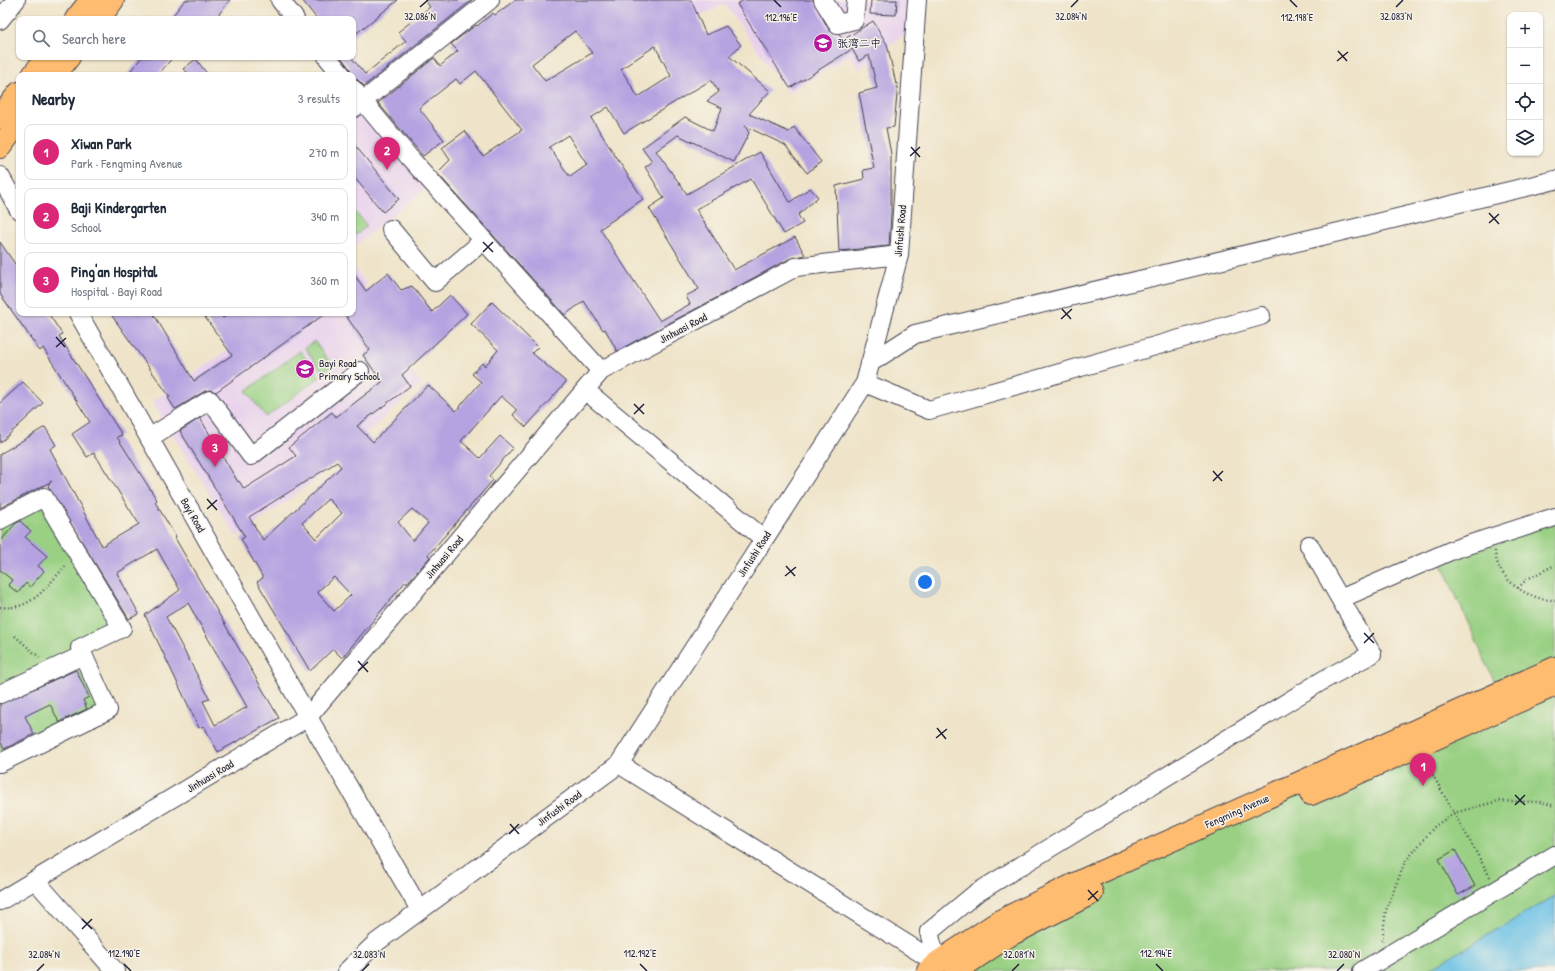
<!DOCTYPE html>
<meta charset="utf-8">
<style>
:root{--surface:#fff;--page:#f2f2f3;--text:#1f2937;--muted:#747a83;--line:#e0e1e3;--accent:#db2777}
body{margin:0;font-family:"Patrick Hand","LXGW WenKai TC",sans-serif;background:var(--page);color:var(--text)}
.controls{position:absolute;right:12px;top:12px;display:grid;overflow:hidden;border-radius:8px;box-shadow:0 1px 3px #0004}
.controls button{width:36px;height:36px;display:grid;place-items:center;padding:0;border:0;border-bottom:1px solid var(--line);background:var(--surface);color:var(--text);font:20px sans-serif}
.you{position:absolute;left:925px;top:582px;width:14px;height:14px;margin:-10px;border:3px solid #fff;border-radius:50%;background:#1a73e8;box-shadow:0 0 0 6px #1a73e833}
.badge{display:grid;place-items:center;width:26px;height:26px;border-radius:50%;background:var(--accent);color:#fff;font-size:13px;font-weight:700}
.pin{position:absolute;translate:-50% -33px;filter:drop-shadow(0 1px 2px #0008)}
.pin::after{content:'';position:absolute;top:21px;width:14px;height:12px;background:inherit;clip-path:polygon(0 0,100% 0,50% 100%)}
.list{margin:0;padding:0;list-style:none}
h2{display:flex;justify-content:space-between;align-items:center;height:52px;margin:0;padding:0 16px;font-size:17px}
h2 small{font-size:13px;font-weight:400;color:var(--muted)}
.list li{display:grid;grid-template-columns:26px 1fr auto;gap:12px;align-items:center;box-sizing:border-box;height:56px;margin:0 8px 8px;padding:0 8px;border:1px solid var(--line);border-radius:8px}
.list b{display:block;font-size:15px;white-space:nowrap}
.list p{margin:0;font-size:13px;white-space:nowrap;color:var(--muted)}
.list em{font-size:13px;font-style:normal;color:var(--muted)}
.icon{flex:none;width:22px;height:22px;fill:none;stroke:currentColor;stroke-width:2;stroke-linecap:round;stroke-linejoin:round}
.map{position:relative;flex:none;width:1555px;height:971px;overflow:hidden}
.search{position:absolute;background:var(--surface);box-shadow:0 1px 3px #0004;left:16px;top:16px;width:340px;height:44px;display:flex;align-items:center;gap:10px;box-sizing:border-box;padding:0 14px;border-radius:8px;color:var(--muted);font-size:15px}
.panel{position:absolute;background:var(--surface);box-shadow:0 1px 3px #0004;left:16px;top:72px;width:340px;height:244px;border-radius:8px}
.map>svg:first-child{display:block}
.built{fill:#e9d1ed}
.green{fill:#99d083;stroke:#5e795f}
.water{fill:#67c0e5;stroke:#447190}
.building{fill:#b5a3e1;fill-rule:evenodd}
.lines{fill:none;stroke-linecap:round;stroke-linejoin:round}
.minor-casing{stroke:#413f50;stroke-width:20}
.major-casing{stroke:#413f50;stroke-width:24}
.path{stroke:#413f50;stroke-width:2.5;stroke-dasharray:1 3;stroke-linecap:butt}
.minor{stroke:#fff;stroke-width:18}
.major{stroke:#febc70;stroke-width:22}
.ticks{fill:none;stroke:#22223b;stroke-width:1.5}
.labels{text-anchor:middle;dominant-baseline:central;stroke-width:3;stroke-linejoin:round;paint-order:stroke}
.poi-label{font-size:11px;fill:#22223b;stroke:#f7f3e8;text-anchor:start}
.street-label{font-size:11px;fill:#22223b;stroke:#f7f3e8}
.ticks-label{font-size:10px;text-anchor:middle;fill:#22223b;stroke:#f7f3e8;stroke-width:3;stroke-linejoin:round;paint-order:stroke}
</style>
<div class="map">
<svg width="1555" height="971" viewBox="0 0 1555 971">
<rect width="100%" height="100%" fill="#f7f3e8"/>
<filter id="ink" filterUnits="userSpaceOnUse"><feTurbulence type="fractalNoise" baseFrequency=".025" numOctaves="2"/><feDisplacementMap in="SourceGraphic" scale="8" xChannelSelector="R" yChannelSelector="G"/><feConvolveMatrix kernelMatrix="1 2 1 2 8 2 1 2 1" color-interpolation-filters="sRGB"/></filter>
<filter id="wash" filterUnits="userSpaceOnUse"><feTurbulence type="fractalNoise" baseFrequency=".012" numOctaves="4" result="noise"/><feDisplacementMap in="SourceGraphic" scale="16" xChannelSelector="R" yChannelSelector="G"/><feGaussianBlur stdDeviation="0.9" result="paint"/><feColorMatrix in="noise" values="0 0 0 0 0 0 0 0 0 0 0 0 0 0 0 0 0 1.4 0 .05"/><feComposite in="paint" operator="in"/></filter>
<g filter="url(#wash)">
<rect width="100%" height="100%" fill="#efe4c9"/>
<!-- built -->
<path class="built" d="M619 0H917L915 26 859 69 850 55 788 93 725 4 668 31Z
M363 101 433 183 353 247V108Z
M353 266 367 284 355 296 421 384 310 484 237 537 152 402 224 353 276 313H353Z"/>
<!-- green -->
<path class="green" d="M353 209 367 226 353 237Z
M314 341 333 366 323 373 305 348Z
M300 351 320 377 266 417 246 391Z
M44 497 122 628 80 648 108 710 0 763V520Z
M1555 517V896L1426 971H928L937 963 1499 692 1440 560Z"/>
<!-- water -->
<path class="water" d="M1555 896V971H1426Z"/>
<g id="blocks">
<!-- building -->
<path class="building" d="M185 0H230L215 19H170Z
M302 0H398L353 36V19H317Z
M425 0H472L364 86 357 79H353L350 69 341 57H351L365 74 406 41 398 32 430 7Z
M515 0H691L706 35 726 26 741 45 729 56 770 91 749 114 789 132 794 127 821 162 807 173 785 145 745 126 749 133 734 162 678 135 656 151 687 194 760 152 790 202 810 188 818 197 798 215 803 223 784 234 751 179 696 209 734 270 795 237 805 255 791 258 617 351 605 329 603 330 584 301 565 315 437 173 450 160 442 148 465 131 483 156 522 130 476 71 460 84 456 79 419 108 444 140 423 156 378 103 434 58 440 66 458 51 451 44 476 25 477 26 493 13 495 15ZM575 31 592 53 545 81 532 64ZM655 46 671 76 638 97 621 69ZM711 80 719 92 707 101 722 108 713 131 685 117 642 148 652 162 645 167 664 198 649 208 699 289 686 296 690 304 660 321 600 229 643 199 591 118 608 107 624 133ZM568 135 587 165 570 177 549 147Z
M744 0H813L829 30 834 34H839L843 40 873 21 887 44 896 84 898 83 894 127 886 128 891 154V212L889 246 839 251 836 186 864 179 863 170 874 168 859 93 877 88 869 55 859 61 852 49 790 88 737 4Z
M871 0H897L896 15 870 14Z
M142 57H173L158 75H127Z
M196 59 208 75H191L183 69Z
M353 143 399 199 383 212 353 176Z
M0 242 19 270V313H48L62 334 59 336 122 435 117 437 157 500 155 502 176 537 175 538 279 718 218 752 204 726 199 728 145 615 180 590 157 549 117 573 139 614 129 619 49 488 48 485 52 481 0 508V454L45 427 56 445 50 449 102 546 139 524 94 453 87 457 72 434 90 422 43 348 40 351 0 294ZM188 603 247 707 215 725 203 701 210 699 166 617Z
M353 273 366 291 388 273 401 290 412 286 432 312 450 295 467 314 402 375 410 386 357 426 373 442 428 385 456 411 481 382 472 374 482 363 485 366 498 350 471 324 492 302 538 347 532 353 566 382 526 427 513 415 517 410 501 396 461 441 480 458 500 436 513 448 489 476 493 480 428 555 430 557 407 583 406 581 342 658 333 649 310 671 257 582 263 578 241 539 245 537 180 431 200 418 238 482 239 481 244 489 296 456 289 447 332 412 336 417 382 382 363 355 370 350 344 313H353ZM337 462 341 467 263 540 249 517ZM328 499 342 513 316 539 302 523ZM412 509 428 523 413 541 398 522ZM334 577 351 595 334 611 317 592Z
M110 313H153L194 381 232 355 202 313H219L223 318 231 313H326L216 392 210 390 205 391 175 409 168 398 170 397Z
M23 382 43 403 0 443V403Z
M20 521 31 531 25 537 47 556 38 566 44 571 30 587 26 583 18 593 8 585 12 580 0 570V542L15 524Z
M76 670 89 697 83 700 87 709 59 722 50 704 25 716 34 734 4 749 0 741V704Z
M1455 850 1475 886 1458 895 1439 859Z"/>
</g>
</g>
<g filter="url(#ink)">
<use href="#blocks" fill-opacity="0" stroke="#413f50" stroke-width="1"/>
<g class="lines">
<defs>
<path id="minor" d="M280 0 295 19
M823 0 838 24 854 20 856 0
M0 20 16 0
M327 57 342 75
M353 89 409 157 601 371
M354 108 490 0
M0 176 19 210
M391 229 435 282 484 240
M78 313 308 717 420 910
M870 363 915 334 1555 180
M865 383 929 410 1261 316
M585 390 764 539
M149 438 210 400 251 456 360 371
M0 520 44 497 122 628 80 648 108 710 0 763
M1340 599 1455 549 1555 517
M0 694 83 655
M619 764 937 963 929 932 975 894 1325 679 1372 654 1309 545
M36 881 115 971
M0 901 308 717 601 371 796 267 899 255
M347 971 377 942 619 764 865 383 899 255 917 0
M1362 971 1555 855"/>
<path id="major" d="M76 19 91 0
M99 19 113 0
M33 75 47 57
M55 75 69 57
M0 117 19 93
M0 147 19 122
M1311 794 1555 685
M928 971 937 963 1000 921 1083 880 1555 668
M956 971 1008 936 1092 893"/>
</defs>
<!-- minor casing -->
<use href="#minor" class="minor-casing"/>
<!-- major casing -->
<use href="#major" class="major-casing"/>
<!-- path -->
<path class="path" d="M1495 551C1496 579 1529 601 1555 600
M1518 588 1527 579 1555 565
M0 607C34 611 46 585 67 565
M15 636 40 658
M1425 761 1490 877
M1382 941 1386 910 1405 862 1435 826 1454 813 1498 801 1541 802 1555 806"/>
<!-- minor -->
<use href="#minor" class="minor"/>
<!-- major -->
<use href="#major" class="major"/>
</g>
</g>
<!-- ticks -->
<path class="ticks" d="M774 0 781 7M1290 0 1297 7M420 7 428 0M1071 7 1078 0M1396 7 1403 0M1338 51 1347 61M1337 61 1348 52M911 147 920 157M910 156 920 147M1489 213 1499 224M1489 223 1499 214M483 242 493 252M483 252 493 242M1062 309 1071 319M1061 319 1072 309M56 337 65 347M56 347 66 338M634 404 644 414M634 414 644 404M1213 471 1222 481M1213 481 1223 471M207 499 217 510M207 509 217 500M786 566 795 576M785 576 796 567M1364 633 1374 643M1364 643 1374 633M358 661 368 672M358 671 368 662M937 728 946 739M936 738 947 729M1515 795 1525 805M1515 805 1525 795M510 824 519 834M509 834 519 824M1088 890 1098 901M1088 900 1098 891M82 919 92 929M82 929 92 919M124 964 131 971M640 964 647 971M1156 964 1163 971M37 971 44 964M362 971 369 964M1012 971 1019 964M1337 971 1344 964"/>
<!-- icons -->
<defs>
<symbol id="school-disc" viewBox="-11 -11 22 22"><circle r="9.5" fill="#b5179e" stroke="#f7f3e8"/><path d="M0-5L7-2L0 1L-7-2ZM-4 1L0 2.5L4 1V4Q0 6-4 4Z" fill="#fff"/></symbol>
</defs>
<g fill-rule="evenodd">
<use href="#school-disc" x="812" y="32" width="22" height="22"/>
<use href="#school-disc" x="294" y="358" width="22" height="22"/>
</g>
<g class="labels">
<!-- poi labels -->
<g class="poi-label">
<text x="837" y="43">张湾二中</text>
<text x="319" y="363">Bayi Road<tspan x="319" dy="13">Primary School</tspan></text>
</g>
<!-- street labels -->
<g class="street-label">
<text transform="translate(900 231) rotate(-85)">Jinfushi Road</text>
<text transform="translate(683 328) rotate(-28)">Jinhuasi Road</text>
<text transform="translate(193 515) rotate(60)">Bayi Road</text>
<text transform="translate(754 554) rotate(-57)">Jinfushi Road</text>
<text transform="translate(444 557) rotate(-50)">Jinhuasi Road</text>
<text transform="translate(210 776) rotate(-31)">Jinhuasi Road</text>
<text transform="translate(559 808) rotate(-36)">Jinfushi Road</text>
<text transform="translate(1237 811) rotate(-24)">Fengming Avenue</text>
</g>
</g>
<g class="ticks-label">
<text x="420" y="20">32.086°N</text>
<text x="1071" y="20">32.084°N</text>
<text x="1396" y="20">32.083°N</text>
<text x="781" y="21">112.196°E</text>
<text x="1297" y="21">112.198°E</text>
<text x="124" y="957">112.190°E</text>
<text x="640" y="957">112.192°E</text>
<text x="1156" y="957">112.194°E</text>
<text x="44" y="958">32.084°N</text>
<text x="369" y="958">32.083°N</text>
<text x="1019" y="958">32.081°N</text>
<text x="1344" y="958">32.080°N</text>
</g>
</svg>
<div class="controls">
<button>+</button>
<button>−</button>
<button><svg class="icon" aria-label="locate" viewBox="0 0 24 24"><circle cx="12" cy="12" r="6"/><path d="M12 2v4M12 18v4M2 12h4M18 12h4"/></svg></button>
<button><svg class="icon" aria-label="layers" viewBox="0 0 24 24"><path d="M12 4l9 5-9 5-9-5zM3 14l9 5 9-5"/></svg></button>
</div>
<div class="you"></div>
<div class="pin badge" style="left:1423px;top:786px">1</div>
<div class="pin badge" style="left:387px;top:170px">2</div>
<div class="pin badge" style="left:215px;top:467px">3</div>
<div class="search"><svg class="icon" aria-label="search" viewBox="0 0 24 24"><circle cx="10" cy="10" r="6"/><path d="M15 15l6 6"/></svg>Search here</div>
<section class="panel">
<h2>Nearby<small>3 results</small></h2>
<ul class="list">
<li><span class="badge">1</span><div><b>Xiwan Park</b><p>Park · Fengming Avenue</p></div><em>270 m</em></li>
<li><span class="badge">2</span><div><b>Baji Kindergarten</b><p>School</p></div><em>340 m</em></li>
<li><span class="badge">3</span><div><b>Ping'an Hospital</b><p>Hospital · Bayi Road</p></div><em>360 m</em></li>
</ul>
</section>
</div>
